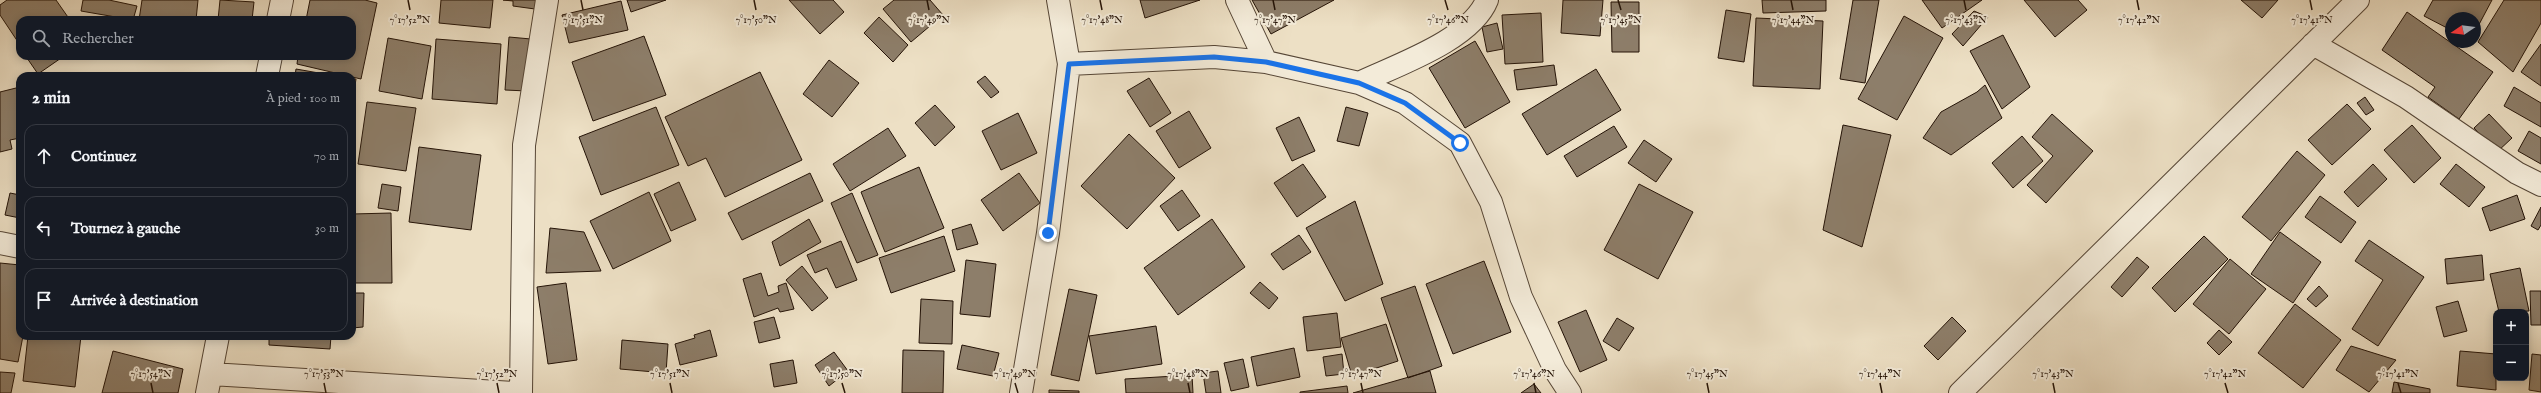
<!DOCTYPE html>
<html lang="fr">
<meta charset="utf-8">
<style>
:root{--surface:#171b24;--page:#242831;--text:#f1f3f6;--muted:#9ea1a6;--line:#363941}
body{margin:0;font-family:"IM FELL English",serif;background:var(--page);color:var(--text)}
.controls{position:absolute;right:12px;bottom:12px;display:grid;overflow:hidden;border-radius:8px;box-shadow:0 2px 10px #0003}
.controls button{width:36px;height:36px;display:grid;place-items:center;padding:0;border:0;border-bottom:1px solid var(--line);background:var(--surface);color:var(--text);font:20px sans-serif}
.compass{position:absolute;left:2445px;top:12px;width:36px;height:36px;border-radius:50%;background:var(--surface);box-shadow:0 2px 10px #0003;rotate:257deg}
.stop{position:absolute;width:12px;height:12px;margin:-9px;border:3px solid #1a73e8;border-radius:50%;background:#fff}
.stop.end{background:#1a73e8;border-color:#fff;box-shadow:0 1px 4px #0008}
.list{margin:0;padding:0;list-style:none}
h2{display:flex;justify-content:space-between;align-items:center;height:52px;margin:0;padding:0 16px;font-size:17px}
h2 small{font-size:13px;font-weight:400;color:var(--muted)}
.list li{display:grid;grid-template-columns:26px 1fr auto;gap:12px;align-items:center;box-sizing:border-box;height:64px;margin:0 8px 8px;padding:0 8px;border:1px solid var(--line);border-radius:12px}
.list b{display:block;font-size:15px;white-space:nowrap}
.list em{font-size:13px;font-style:normal;color:var(--muted)}
.icon{flex:none;width:22px;height:22px;fill:none;stroke:currentColor;stroke-width:2;stroke-linecap:round;stroke-linejoin:round}
.map{position:relative;flex:none;width:2541px;height:393px;overflow:hidden}
.search{position:absolute;background:var(--surface);box-shadow:0 2px 10px #0003;left:16px;top:16px;width:340px;height:44px;display:flex;align-items:center;gap:10px;box-sizing:border-box;padding:0 14px;border-radius:12px;color:var(--muted);font-size:15px}
.panel{position:absolute;background:var(--surface);box-shadow:0 2px 10px #0003;left:16px;top:72px;width:340px;height:268px;border-radius:12px}
.map>svg:first-child{display:block}
.building{fill:#8d7e6a;stroke:#241307}
.lines{fill:none;stroke-linecap:round;stroke-linejoin:round}
.minor-casing{stroke:#564636;stroke-width:24}
.minor{stroke:#f3ebd9;stroke-width:22}
.route{stroke:#1a73e8;stroke-width:5}
.ticks{fill:none;stroke:#241307;stroke-width:1.5}
.ticks-label{font-size:10px;text-anchor:middle;fill:#241307;stroke:#f3ebd9;stroke-width:4;stroke-linejoin:round;paint-order:stroke}
</style>
<div class="map">
<svg width="2541" height="393" viewBox="0 0 2541 393">
<rect width="100%" height="100%" fill="#ede0c5"/>
<filter id="stains"><feTurbulence type="fractalNoise" baseFrequency=".005" numOctaves="4"/><feColorMatrix values="0 0 0 0 .2 0 0 0 0 .09 0 0 0 0 .02 0 0 0 .5 -.17"/></filter>
<radialGradient id="worn" r=".72"><stop offset=".6" stop-color="#630" stop-opacity="0"/><stop offset="1" stop-color="#630" stop-opacity=".3"/></radialGradient>
<!-- building -->
<path class="building" d="M7 0H56L70 20H20V45L0 15V5Z
M83 0H109L137 6 133 20 81 11Z
M142 0H198L196 20H139Z
M220 0 254 2 252 20H218Z
M310 0H365L377 3 361 79 297 64 298 56H352V20H306Z
M441 0H493L490 28 439 23Z
M503 0H536L535 9 513 6V1Z
M627 0H666L631 12Z
M789 0H833L844 12 820 34Z
M894 0H930L943 15 911 42 883 9Z
M1140 0H1200L1145 18Z
M1252 0H1334L1271 34Z
M1563 0H1603L1600 36 1561 33Z
M1762 0H1826V11L1763 13Z
M1853 0H1879L1865 83 1840 79Z
M1922 0H1982L1942 28Z
M2024 0H2078L2087 10 2055 37Z
M2241 0H2278L2262 18Z
M2433 0H2492L2475 32V18H2451V30L2424 16Z
M2504 0H2541V23L2513 72 2478 42Z
M621 1 628 30 569 43 562 15Z
M1611 2H1639V52H1612Z
M1726 10 1751 14 1744 62 1718 58Z
M1974 11 1988 17 1963 46 1952 34Z
M2407 12 2493 72 2459 119 2428 97 2435 87 2382 50Z
M1541 13 1543 62 1505 64 1502 15Z
M1904 16 1943 38 1897 120 1858 99Z
M879 17 908 45 893 62 864 33Z
M1756 18 1823 21 1820 89 1753 86Z
M1497 23 1503 49 1487 52 1482 27Z
M2003 35 2030 87 2002 109 1970 51Z
M644 36 666 95 593 121 572 62Z
M509 37 531 39 527 91 505 90Z
M388 38 431 46 422 99 379 91Z
M436 39 501 44 497 104 432 99Z
M1475 41 1510 102 1465 128 1429 68Z
M2541 44V86L2521 72Z
M30 56H64L38 74 27 58Z
M829 60 859 83 832 117 803 94Z
M1554 65 1557 85 1517 90 1514 70Z
M296 69 336 76H295Z
M1596 69 1621 110 1547 155 1522 114Z
M760 72 802 160 725 197 706 158 688 166 665 117Z
M985 76 999 92 991 98 977 82Z
M1149 78 1171 113 1150 127 1127 91Z
M352 79H356L352 105Z
M1985 85 2002 118 1951 155 1923 138 1941 112 1977 92Z
M20 87V138L10 140 12 149 0 152V92Z
M2514 87 2541 103V127L2504 106Z
M2365 97 2374 110 2366 115 2357 103Z
M367 102 416 108 406 171 358 164Z
M2347 104 2371 129 2332 165 2308 140Z
M935 105 955 127 935 146 915 123Z
M656 107 679 165 601 195 579 137Z
M1346 107 1368 113 1359 146 1337 141Z
M1189 111 1211 148 1179 168 1156 131Z
M1018 113 1037 153 1001 170 982 131Z
M2052 114 2093 151 2046 203 2027 185 2053 156 2032 137Z
M2489 114 2512 138 2497 152 2474 128Z
M1299 117 1315 151 1292 161 1276 128Z
M1843 125 1891 135 1862 247 1823 230Z
M2412 125 2441 158 2414 183 2384 150Z
M1614 126 1627 147 1577 177 1564 156Z
M888 128 906 156 850 191 833 164Z
M2529 131 2541 138V164L2518 151Z
M1129 134 1175 178 1127 229 1081 186Z
M2022 136 2043 161 2013 188 1992 163Z
M1644 140 1672 159 1656 182 1628 163Z
M419 147 481 155 471 230 409 222Z
M2297 151 2325 175 2271 241 2242 217Z
M1303 164 1326 197 1297 217 1274 183Z
M2373 164 2387 179 2358 207 2344 192Z
M2456 164 2485 187 2469 207 2440 184Z
M919 167 944 228 885 252 861 192Z
M810 173 823 201 742 240 728 213Z
M1019 173 1040 203 1003 231 981 200Z
M679 182 696 220 671 231 654 194Z
M382 184 401 187 398 211 378 208Z
M1639 184 1693 212 1658 279 1604 250Z
M1182 190 1200 216 1178 231 1160 206Z
M649 192 671 241 613 269 590 221Z
M10 193 20 195V218L5 215Z
M852 193 878 255 857 263 831 203Z
M2517 195 2525 219 2490 231 2482 208Z
M2320 196 2356 222 2341 243 2305 217Z
M1355 201 1383 284 1345 301 1306 228Z
M2541 207V225L2538 230 2531 226Z
M391 213 392 283H352V214Z
M809 219 821 242 780 266 772 242Z
M1212 219 1245 267 1178 315 1144 268Z
M971 224 978 244 957 250 952 230Z
M550 228 584 232 601 271 546 273Z
M2280 232 2321 262 2293 303 2251 274Z
M1299 235 1311 252 1283 270 1271 254Z
M944 236 955 271 891 293 879 258Z
M2204 236 2228 259 2175 312 2152 288Z
M2369 240 2424 277 2378 346 2352 329 2383 280 2355 261Z
M841 241 857 280 836 288 827 268 815 273 807 255Z
M2482 255 2484 280 2447 284 2445 259Z
M2137 257 2149 267 2122 297 2111 287Z
M2230 259 2266 289 2229 334 2193 304Z
M966 260 996 264 990 317 960 314Z
M1484 261 1511 332 1453 354 1426 284Z
M0 263 20 265V336H23L18 362 0 359Z
M802 266 828 298 812 311 786 280Z
M2520 268 2529 311 2499 312 2490 274Z
M761 273 768 296 779 292 778 286 786 283 794 309 780 312 778 308 754 317 743 279Z
M1260 282 1278 298 1269 309 1250 293Z
M566 283 577 360 548 364 537 287Z
M1415 286 1442 366 1408 378 1381 298Z
M2319 286 2328 296 2316 307 2307 299Z
M1069 289 1097 295 1079 381 1051 375Z
M2530 291H2541V325H2531Z
M352 293H364L363 327 352 328Z
M921 299 953 301 952 344 919 343Z
M2458 301 2467 331 2444 337 2436 307Z
M2295 304 2341 340 2303 388 2258 353Z
M1586 310 1607 360 1580 372 1558 322Z
M1337 313 1341 347 1307 351 1303 317Z
M774 317 780 338 759 343 754 322Z
M1952 317 1966 331 1938 360 1924 346Z
M1617 318 1634 328 1619 351 1603 341Z
M1386 324 1398 361 1352 376 1341 338Z
M1156 326 1162 364 1096 374 1089 336Z
M710 330 717 356 680 365 675 344 695 338 694 335Z
M2219 330 2232 342 2219 355 2207 343Z
M28 336H81L75 387 23 381Z
M269 336H331L330 349 269 345Z
M622 340 668 344 666 373 620 369Z
M962 345 999 353 993 376 957 369Z
M2351 346 2396 360 2369 392 2336 370Z
M1294 348 1300 377 1257 386 1251 357Z
M903 350 944 351 943 393H902Z
M113 351 183 369 178 393H102Z
M2460 351 2496 354V390L2457 386Z
M834 352 848 371 829 386 815 365Z
M1342 354 1344 374 1326 376 1323 357Z
M2532 354 2541 355V392L2529 390Z
M1243 359 1249 387 1231 391 1224 363Z
M793 360 797 383 774 387 770 364Z
M1218 371 1221 393H1206L1203 373Z
M1430 371 1436 393H1353Z
M0 372 15 373 11 393H0Z
M1192 375 1193 393H1126L1125 379Z
M2394 382 2430 389V393H2392Z
M1534 384 1541 393H1521Z
M1347 386 1348 393H1300V392Z
M1049 390 1079 391V393H1049Z"/>
<g class="lines">
<defs>
<path id="minor" d="M1237 0 1266 62
M278 20 282 0
M2313 44 2406 97 2517 173 2541 185
M1069 64 1214 57 1266 62 1359 83 1405 103 1460 143 1491 202 1521 297 1555 370 1570 393
M267 76 271 56
M1359 83C1397 65 1471 40 1487 0
M0 243 20 247
M211 374 515 393
M207 393 218 336
M521 393 524 145 547 0
M1021 393 1048 233 1069 64 1058 0
M1960 393 2358 0"/>
</defs>
<!-- minor casing -->
<use href="#minor" class="minor-casing"/>
<!-- minor -->
<use href="#minor" class="minor"/>
</g>
<g class="lines">
<!-- route -->
<path class="route" d="M1048 233 1069 64 1214 57 1266 62 1359 83 1405 103 1460 143"/>
</g>
<!-- ticks -->
<path class="ticks" d="M408 0 410 10M581 0 583 10M754 0 756 10M927 0 929 10M1100 0 1102 10M1273 0 1275 10M1445 0 1448 10M1618 0 1621 10M1791 0 1793 10M1964 0 1966 10M2137 0 2139 10M2310 0 2312 10M151 383 153 393M324 383 326 393M497 383 499 393M670 383 672 393M842 383 845 393M1015 383 1018 393M1188 383 1190 393M1361 383 1363 393M1534 383 1536 393M1707 383 1709 393M1880 383 1882 393M2053 383 2055 393M2225 383 2228 393M2398 383 2401 393"/>
<g class="ticks-label">
<text x="410" y="23">7°17'52"N</text>
<text x="583" y="23">7°17'51"N</text>
<text x="756" y="23">7°17'50"N</text>
<text x="929" y="23">7°17'49"N</text>
<text x="1102" y="23">7°17'48"N</text>
<text x="1275" y="23">7°17'47"N</text>
<text x="1448" y="23">7°17'46"N</text>
<text x="1621" y="23">7°17'45"N</text>
<text x="1793" y="23">7°17'44"N</text>
<text x="1966" y="23">7°17'43"N</text>
<text x="2139" y="23">7°17'42"N</text>
<text x="2312" y="23">7°17'41"N</text>
<text x="151" y="377">7°17'54"N</text>
<text x="324" y="377">7°17'53"N</text>
<text x="497" y="377">7°17'52"N</text>
<text x="670" y="377">7°17'51"N</text>
<text x="842" y="377">7°17'50"N</text>
<text x="1015" y="377">7°17'49"N</text>
<text x="1188" y="377">7°17'48"N</text>
<text x="1361" y="377">7°17'47"N</text>
<text x="1534" y="377">7°17'46"N</text>
<text x="1707" y="377">7°17'45"N</text>
<text x="1880" y="377">7°17'44"N</text>
<text x="2053" y="377">7°17'43"N</text>
<text x="2225" y="377">7°17'42"N</text>
<text x="2398" y="377">7°17'41"N</text>
</g>
<rect width="100%" height="100%" filter="url(#stains)"/>
<rect width="100%" height="100%" fill="url(#worn)"/>
</svg>
<div class="controls">
<button>+</button>
<button>−</button>
</div>
<svg class="compass" viewBox="-18 -18 36 36"><path d="M0-13l5 13h-10z" fill="#e53935"/><path d="M0 13l5-13h-10z" fill="#9ea1a6"/></svg>
<div class="stop" style="left:1460px;top:143px"></div>
<div class="stop end" style="left:1048px;top:233px"></div>
<div class="search"><svg class="icon" aria-label="search" viewBox="0 0 24 24"><circle cx="10" cy="10" r="6"/><path d="M15 15l6 6"/></svg>Rechercher</div>
<section class="panel">
<h2>2 min<small>À pied · 100 m</small></h2>
<ul class="list">
<li><svg class="icon" aria-label="ahead" viewBox="0 0 24 24"><path d="M12 20V5M6 11l6-6 6 6"/></svg><div><b>Continuez</b></div><em>70 m</em></li>
<li><svg class="icon" aria-label="left" viewBox="0 0 24 24"><path d="M17 20v-9H6M10 6l-5 5 5 5"/></svg><div><b>Tournez à gauche</b></div><em>30 m</em></li>
<li><svg class="icon" aria-label="arrive" viewBox="0 0 24 24"><path d="M6 21V4h12l-3 4 3 4H6"/></svg><div><b>Arrivée à destination</b></div></li>
</ul>
</section>
</div>
